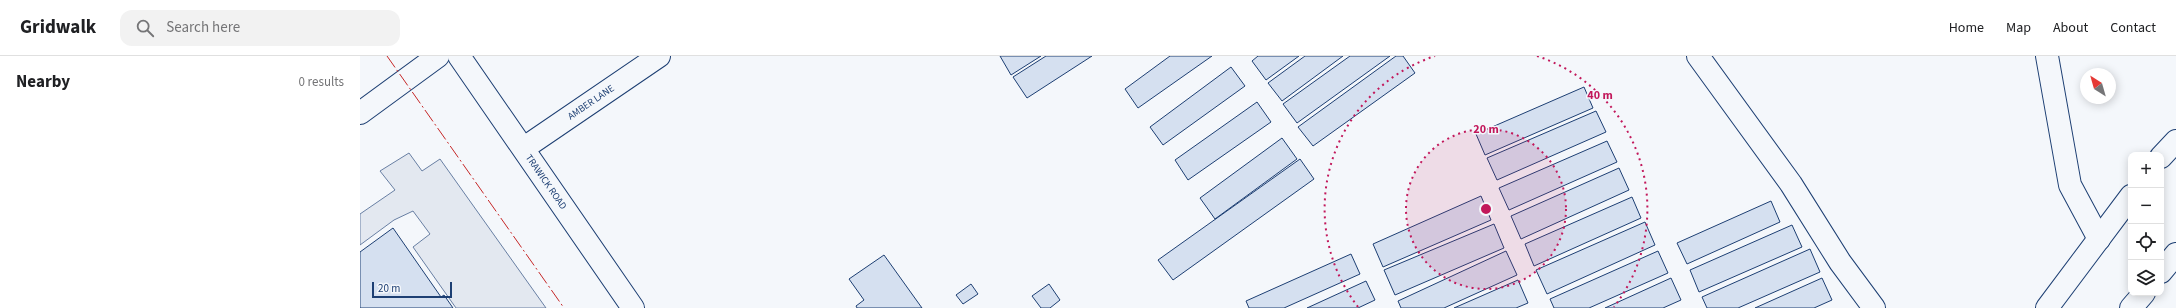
<!DOCTYPE html>
<meta charset="utf-8">
<style>
:root{--surface:#fff;--page:#f2f2f2;--text:#202124;--muted:#757577;--line:#e0e0e0}
body{margin:0;font-family:"Source Sans 3",sans-serif;background:var(--page);color:var(--text)}
.controls{position:absolute;right:12px;bottom:12px;display:grid;overflow:hidden;border-radius:8px;box-shadow:0 2px 10px #0003}
.controls button{width:36px;height:36px;display:grid;place-items:center;padding:0;border:0;border-bottom:1px solid var(--line);background:var(--surface);color:var(--text);font:20px sans-serif}
.compass{position:absolute;left:1720px;top:12px;width:36px;height:36px;border-radius:50%;background:var(--surface);box-shadow:0 2px 10px #0003;rotate:323deg}
.scale{position:absolute;left:12px;bottom:10px;width:80px;box-sizing:border-box;padding-left:4px;border:2px solid #1d3f73;border-top:0;font-size:11px;line-height:14px;white-space:nowrap;color:#1d3f73;-webkit-text-stroke:3px #f4f7fb;paint-order:stroke}
.list{margin:0;padding:0;list-style:none}
h2{display:flex;justify-content:space-between;align-items:center;height:52px;margin:0;padding:0 16px;font-size:17px}
h2 small{font-size:13px;font-weight:400;color:var(--muted)}
.icon{flex:none;width:22px;height:22px;fill:none;stroke:currentColor;stroke-width:2;stroke-linecap:round;stroke-linejoin:round}
.map{position:relative;flex:none;width:1816px;height:252px;overflow:hidden}
header{display:flex;align-items:center;gap:24px;box-sizing:border-box;height:56px;padding:0 20px;background:var(--surface);border-bottom:1px solid var(--line)}
header strong{font-size:19px}
nav{display:flex;gap:22px;margin-inline-start:auto;font-size:14px}
.search{width:280px;height:36px;background:var(--page);display:flex;align-items:center;gap:10px;box-sizing:border-box;padding:0 14px;border-radius:12px;color:var(--muted);font-size:15px}
main{display:flex}
aside{flex:1;background:var(--surface)}
.map>svg:first-child{display:block}
.parking{fill:#e3e8f0;stroke:#687fa3}
.building{fill:#d5e0f0;stroke:#1d3f73}
.lines{fill:none;stroke-linecap:round;stroke-linejoin:round}
.minor-casing{stroke:#1d3f73;stroke-width:24}
.major-casing{stroke:#1d3f73;stroke-width:24}
.minor{stroke:#f4f7fb;stroke-width:22}
.major{stroke:#f4f7fb;stroke-width:22}
.power{stroke:#c62828;stroke-width:1;stroke-dasharray:14 3 2 3;stroke-linecap:butt}
.ring{fill:none;stroke:#c2185b;stroke-width:2;stroke-dasharray:2 4}
.labels{text-anchor:middle;dominant-baseline:central;stroke-width:3;stroke-linejoin:round;paint-order:stroke}
.street-label{font-size:10px;fill:#1d3f73;stroke:#f4f7fb}
.centre{fill:#c2185b;stroke:#f4f7fb;stroke-width:2}
.ring-label{font-size:12px;text-anchor:middle;font-weight:bold;fill:#c2185b;stroke:#f4f7fb;stroke-width:3;stroke-linejoin:round;paint-order:stroke}
</style>
<header>
<strong>Gridwalk</strong>
<div class="search"><svg class="icon" aria-label="search" viewBox="0 0 24 24"><circle cx="10" cy="10" r="6"/><path d="M15 15l6 6"/></svg>Search here</div>
<nav><a>Home</a><a>Map</a><a>About</a><a>Contact</a></nav>
</header>
<main>
<aside>
<h2>Nearby<small>0 results</small></h2>
<ul class="list">
</ul>
</aside>
<div class="map">
<svg width="1816" height="252" viewBox="0 0 1816 252">
<rect width="100%" height="100%" fill="#f4f7fb"/>
<!-- parking -->
<path class="parking" d="M49 97 62 115 80 103 186 252H96L53 191 70 178 53 155 34 164 0 189V158L35 134 20 115Z"/>
<!-- building -->
<path class="building" d="M640 0H681L651 19Z
M686 0H732L667 42 653 21Z
M810 0H852L778 52 765 33Z
M898 0H939L906 24 892 5Z
M945 0H983L922 45 908 27Z
M990 0H1030L937 67 923 48Z
M1036 0H1043L1055 17 953 90 938 71Z
M871 11 885 30 803 89 790 71Z
M1224 31 1233 52 1125 99 1116 78Z
M897 46 911 66 828 124 815 104Z
M1236 55 1246 76 1137 124 1127 102Z
M922 82 937 103 855 163 840 142Z
M1247 85 1257 106 1149 154 1139 132Z
M940 103 954 123 813 224 798 204Z
M1259 112 1269 134 1161 183 1151 160Z
M1121 140 1131 164 1023 211 1013 188Z
M1272 141 1281 162 1174 210 1165 188Z
M1411 145 1420 166 1327 208 1317 187Z
M1285 166 1295 189 1187 238 1176 214Z
M1134 168 1144 192 1035 239 1024 214Z
M1432 169 1442 191 1339 236 1330 214Z
M33 172 81 241 84 239 93 252H0V196Z
M1450 193 1460 216 1378 252H1347L1342 241Z
M1146 195 1157 219 1084 252H1041L1038 245Z
M1298 195 1308 217 1229 252H1194L1190 243Z
M991 198 1000 218 924 252H889L886 245Z
M524 199 562 252H497L496 250 504 244 489 223Z
M1311 222 1321 244 1303 252H1245Z
M1462 222 1472 244 1454 252H1395Z
M1158 224 1168 247 1156 252H1094Z
M1006 225 1015 244 998 252H947Z
M611 228 618 238 603 248 596 239Z
M689 228 700 244 690 252H681L672 240Z"/>
<g class="lines">
<defs>
<g id="minor">
<path id="s1" d="M99 0 273 252"/>
<path d="M1338 0 1431 128 1480 206 1514 252"/>
<path d="M1687 0 1710 129 1739 183"/>
<path d="M0 57 78 0"/>
<path id="s2" d="M164 92 299 0"/>
<path d="M1801 101 1816 85"/>
<path d="M1687 252 1771 140"/>
</g>
<path id="major" d="M1801 216 1816 198
M1771 252 1784 237"/>
</defs>
<!-- minor casing -->
<use href="#minor" class="minor-casing"/>
<!-- major casing -->
<use href="#major" class="major-casing"/>
<!-- minor -->
<use href="#minor" class="minor"/>
<!-- major -->
<use href="#major" class="major"/>
<!-- power -->
<path class="power" d="M27 0 204 252"/>
</g>
<!-- distance rings -->
<circle cx="1126" cy="153" r="80" fill="#c2185b" fill-opacity=".12"/>
<g class="ring">
<circle cx="1126" cy="153" r="80"/>
<path d="M998 251A161 161 0 0 1 1075 0M1177 0A161 161 0 0 1 1254 251"/>
</g>
<g class="labels">
<!-- street labels -->
<g class="street-label">
<text stroke="none"><textPath href="#s2" startOffset="81">AMBER LANE</textPath></text>
<text stroke="none"><textPath href="#s1" startOffset="153">TRAWICK ROAD</textPath></text>
</g>
</g>
<circle cx="1126" cy="153" r="6" class="centre"/>
<g class="ring-label">
<text x="1240" y="43">40 m</text>
<text x="1126" y="77">20 m</text>
</g>
</svg>
<div class="controls">
<button>+</button>
<button>−</button>
<button><svg class="icon" aria-label="locate" viewBox="0 0 24 24"><circle cx="12" cy="12" r="6"/><path d="M12 2v4M12 18v4M2 12h4M18 12h4"/></svg></button>
<button><svg class="icon" aria-label="layers" viewBox="0 0 24 24"><path d="M12 4l9 5-9 5-9-5zM3 14l9 5 9-5"/></svg></button>
</div>
<svg class="compass" viewBox="-18 -18 36 36"><path d="M0-13l5 13h-10z" fill="#e53935"/><path d="M0 13l5-13h-10z" fill="#757577"/></svg>
<div class="scale">20 m</div>
</div>
</main>
